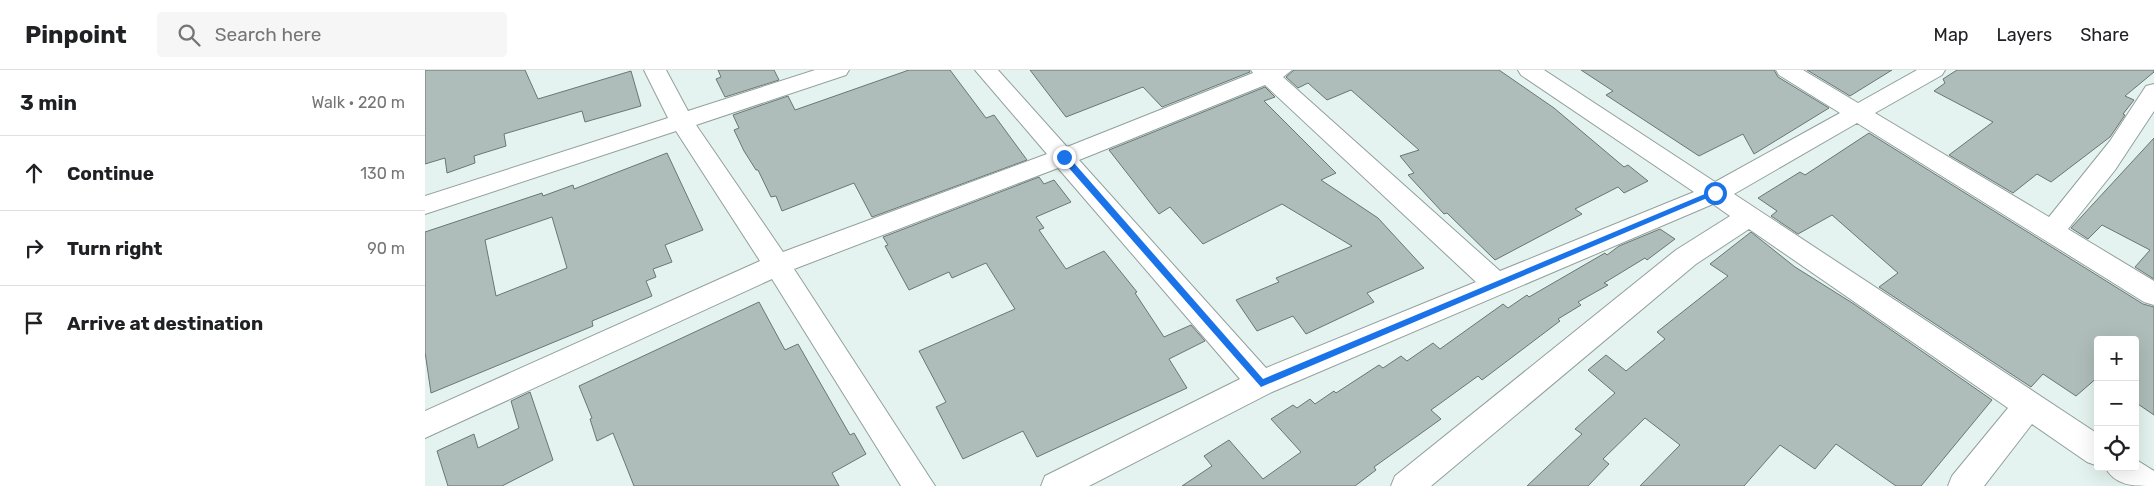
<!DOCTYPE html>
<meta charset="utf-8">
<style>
:root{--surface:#fff;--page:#f6f6f6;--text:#202124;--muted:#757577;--line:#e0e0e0}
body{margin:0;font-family:Rubik,sans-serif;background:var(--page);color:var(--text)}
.controls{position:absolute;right:15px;bottom:15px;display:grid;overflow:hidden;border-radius:5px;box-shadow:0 5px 20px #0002}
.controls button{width:45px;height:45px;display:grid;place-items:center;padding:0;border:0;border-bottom:1px solid var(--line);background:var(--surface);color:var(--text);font:25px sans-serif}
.stop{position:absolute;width:15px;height:15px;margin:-11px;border:4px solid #1a73e8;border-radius:50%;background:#fff}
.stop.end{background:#1a73e8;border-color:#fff;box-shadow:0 1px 5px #0008}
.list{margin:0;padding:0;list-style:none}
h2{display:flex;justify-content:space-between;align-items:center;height:65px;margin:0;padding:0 20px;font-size:21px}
h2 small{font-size:16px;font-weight:400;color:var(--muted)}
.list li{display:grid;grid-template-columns:32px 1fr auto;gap:15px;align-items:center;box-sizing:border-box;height:75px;padding:0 20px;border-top:1px solid var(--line)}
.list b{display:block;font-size:19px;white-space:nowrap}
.list em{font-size:16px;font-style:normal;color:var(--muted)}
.icon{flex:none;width:28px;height:28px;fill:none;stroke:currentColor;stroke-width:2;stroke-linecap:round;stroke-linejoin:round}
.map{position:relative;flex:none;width:1729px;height:416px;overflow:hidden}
header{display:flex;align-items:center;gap:30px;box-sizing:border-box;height:70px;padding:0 25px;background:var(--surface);border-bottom:1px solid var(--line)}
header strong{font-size:24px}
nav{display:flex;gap:28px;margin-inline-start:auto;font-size:18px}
.search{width:350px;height:45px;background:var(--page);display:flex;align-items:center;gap:12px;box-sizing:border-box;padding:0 18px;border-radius:5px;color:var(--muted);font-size:19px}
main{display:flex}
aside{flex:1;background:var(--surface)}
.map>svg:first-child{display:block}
.building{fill:#aebdb9;stroke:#697774;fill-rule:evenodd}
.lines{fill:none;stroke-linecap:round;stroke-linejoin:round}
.street-casing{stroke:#91a09c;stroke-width:2}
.street{fill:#fff;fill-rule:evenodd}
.route{fill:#1a73e8}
</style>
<header>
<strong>Pinpoint</strong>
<div class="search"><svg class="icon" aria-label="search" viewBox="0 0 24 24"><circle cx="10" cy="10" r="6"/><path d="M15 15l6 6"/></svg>Search here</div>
<nav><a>Map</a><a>Layers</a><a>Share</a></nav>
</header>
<main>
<aside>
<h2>3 min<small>Walk · 220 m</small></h2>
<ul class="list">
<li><svg class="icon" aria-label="ahead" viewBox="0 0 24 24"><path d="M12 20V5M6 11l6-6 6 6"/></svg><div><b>Continue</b></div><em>130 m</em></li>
<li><svg class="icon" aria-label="right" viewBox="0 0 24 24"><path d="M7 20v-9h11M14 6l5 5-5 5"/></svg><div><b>Turn right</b></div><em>90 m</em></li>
<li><svg class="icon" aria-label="arrive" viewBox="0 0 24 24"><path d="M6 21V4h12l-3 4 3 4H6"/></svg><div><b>Arrive at destination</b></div></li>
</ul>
</aside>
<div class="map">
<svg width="1729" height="416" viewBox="0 0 1729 416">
<rect width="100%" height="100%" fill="#e4f3ef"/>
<!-- building -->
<path class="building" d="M0 0H100L113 29 206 1 216 36 160 52 157 41 79 64 81 76 49 86 50 93 22 103 20 88 0 94Z
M293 0H349L354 10 300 27 291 9 296 7Z
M484 0H525L561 48 569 45 602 90 447 147 429 113 357 141 351 126 346 127 333 100H331L319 81 309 60 314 58 308 45 363 26 370 40Z
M605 0H824L825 2 737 37 718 17 641 47Z
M869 0H1074L1129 38 1199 97 1203 95 1223 111 1199 123 1193 117 1150 139 1157 144 1070 190 1022 143 1019 144 983 105 989 103 975 86 994 80 926 20 902 30 883 13 873 18 861 7Z
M1156 0H1349L1353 7 1404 38 1329 84 1318 64 1274 86 1181 25 1188 21Z
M1382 0H1467L1425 26Z
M1532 0H1729V2L1700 26 1709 30 1698 44 1700 45 1685 67 1626 112 1612 104 1588 123 1524 85 1568 52 1509 21 1520 13 1518 9Z
M840 17 850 27 839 31 911 103 896 110 953 148 999 198 942 223 949 232 881 264 868 246 832 261 811 230 854 212 851 208 927 176 857 134 778 174 745 137 734 144 684 80Z
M1444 63 1718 234 1729 237V345L1710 332V270H1673V307L1651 326 1618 304 1606 317 1454 217 1473 203 1407 145 1373 164 1346 146 1352 141 1333 128 1375 102 1380 105Z
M1729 68V209L1710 197 1725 180 1677 155 1663 169 1646 158Z
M242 83 278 160 240 175 247 192 228 199 231 207 221 211 227 226 167 251 168 256 6 323 0 282V162L117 123 118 126 148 115 149 119ZM127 147 142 198 71 226 60 170Z
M614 107 619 114 629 110 646 132 611 147 619 158 614 160 641 199 679 181 712 222 710 223 739 267 766 255 780 271 744 289 762 318 612 387 598 361 538 389 511 337 521 332 494 281 590 239 561 193 527 208 524 202 484 220 460 176 463 175 458 167Z
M1235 159 1250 169 1222 190 1220 188 1179 213 1183 215 1153 232 1156 235 1133 249 1135 251 1057 310 1053 306 1006 340 1016 349 949 397 951 400 930 416H757L787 396 779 386 804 370 838 409 876 382 846 349 868 335 872 338 885 329 890 334 909 321 911 323 954 295 958 298 976 286 982 291 1008 273 1015 279 1078 234 1083 238 1102 225 1104 227 1180 183 1182 185 1194 176Z
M1326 162 1370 197 1429 234 1567 330 1496 416H1471L1411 374 1390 399 1355 375 1319 416H1215L1255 375 1220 348 1178 389 1184 394 1163 416H1102L1157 364 1150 359 1190 323 1163 300 1181 285 1201 301 1240 269 1232 262 1303 206 1285 194Z
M334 232 360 280 373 274 425 365 429 363 441 384 407 403 414 416H209L188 363 172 371 165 349 167 348 154 316Z
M105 322 128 390 77 416H23L12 381 49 364 53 378 94 358 86 331Z"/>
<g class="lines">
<defs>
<path id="street" d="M219 0H241L263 41 390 0H424L421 5 271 55 358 182 622 84 550 0H573L642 77 828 3 826 0H867L858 7 1075 201 1269 122 1096 5 1093 0H1119L1290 112 1415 43 1354 5 1351 0H1378L1433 33 1492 0H1520L1517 5 1450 43 1624 147 1685 71 1721 16 1729 14V41L1690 100 1643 159 1729 211V235L1719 232 1432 53 1309 124 1673 364V396L1662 392 1607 354 1559 416H1523L1527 406 1583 338 1324 159 1271 194 1006 416H966L970 406 1251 180 1305 146 1288 134 847 322 664 416H616L620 406 815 309 633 98 369 199 510 416H476L347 209 0 368V341L335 191 251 61 0 144V126L243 48ZM840 15 1051 212 841 298 654 90Z
M1710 389 1729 401V416C1708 416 1690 416 1680 397H1710Z"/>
</defs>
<!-- street casing -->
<use href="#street" class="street-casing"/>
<!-- street -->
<use href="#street" class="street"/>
</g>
<!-- route -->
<path class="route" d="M636 85H642L838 309 1287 121 1294 123 836 317 636 89Z"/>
</svg>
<div class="controls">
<button>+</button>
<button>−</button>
<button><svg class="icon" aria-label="locate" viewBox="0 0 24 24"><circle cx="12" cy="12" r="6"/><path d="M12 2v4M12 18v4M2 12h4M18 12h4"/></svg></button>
</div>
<div class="stop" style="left:1290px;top:123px"></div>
<div class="stop end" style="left:639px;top:87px"></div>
</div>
</main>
